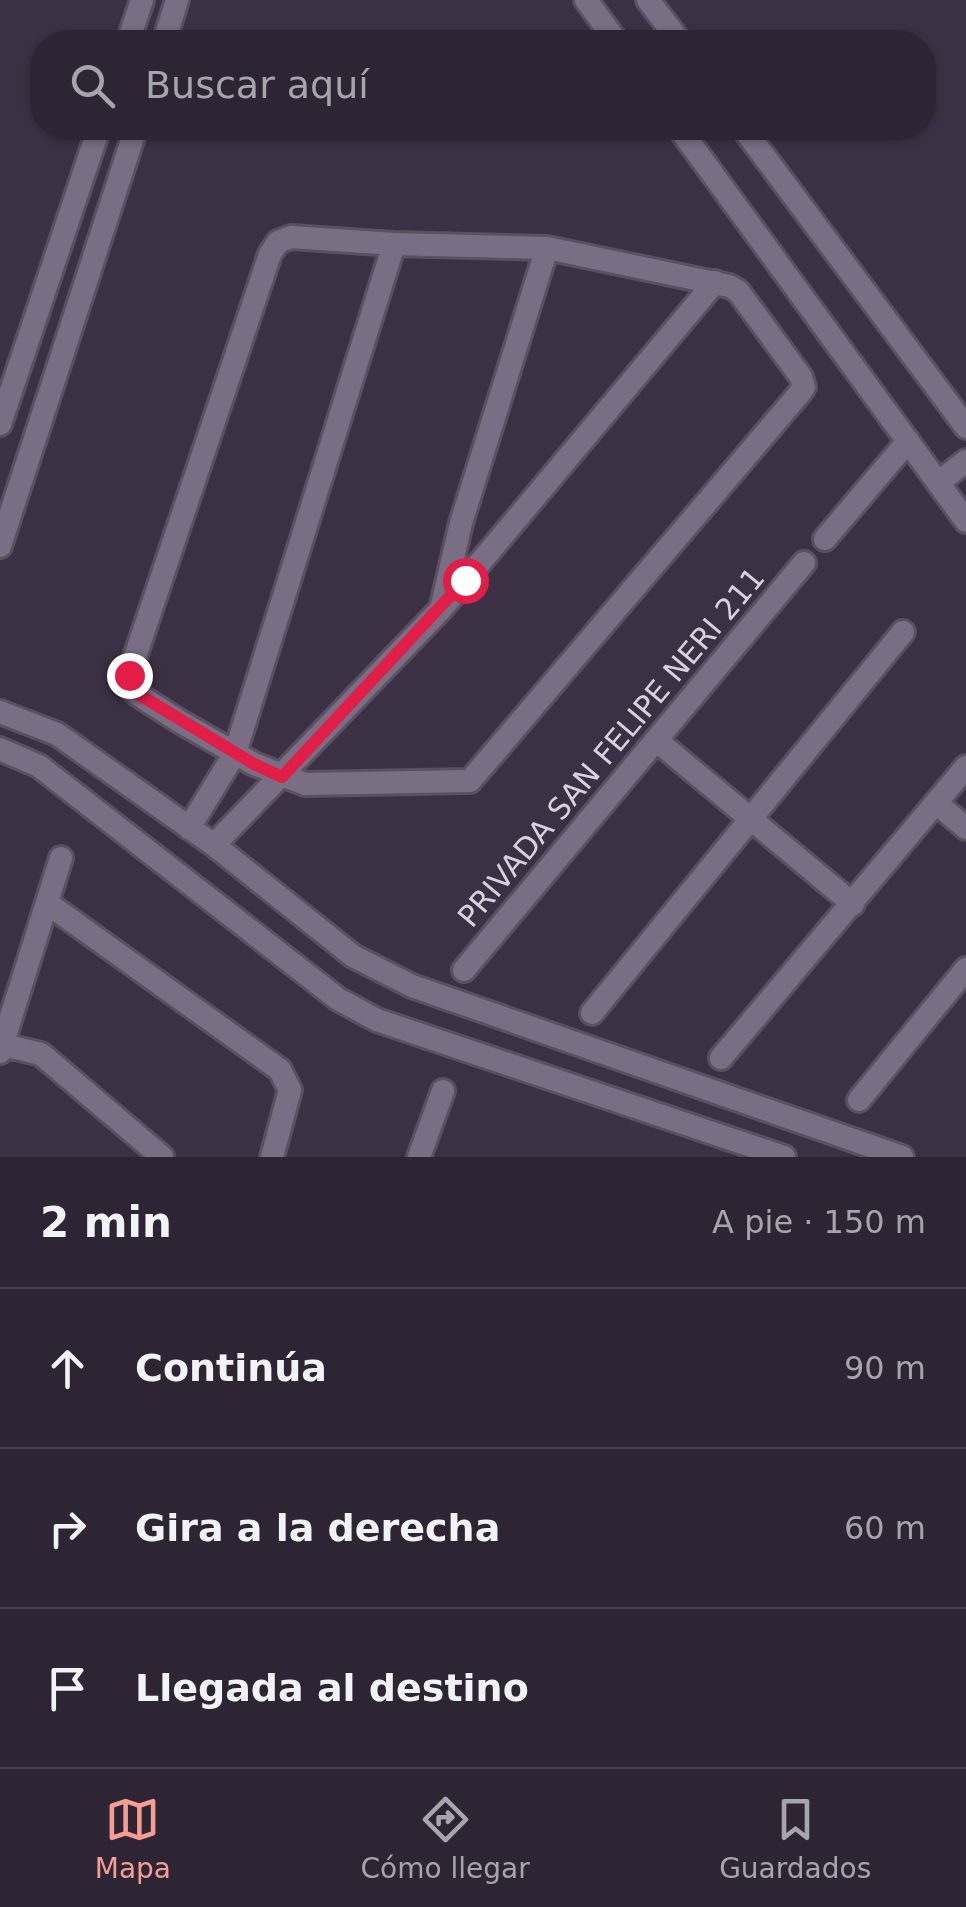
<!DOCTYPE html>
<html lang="es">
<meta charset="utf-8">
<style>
:root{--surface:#2d2533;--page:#352d3b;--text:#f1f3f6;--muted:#a7a5ac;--line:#48424e;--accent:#f59c93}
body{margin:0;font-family:"DejaVu Sans",sans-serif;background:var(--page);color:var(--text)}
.stop{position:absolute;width:30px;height:30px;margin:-22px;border:8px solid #e11d48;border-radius:50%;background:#fff}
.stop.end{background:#e11d48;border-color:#fff;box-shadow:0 2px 10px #0008}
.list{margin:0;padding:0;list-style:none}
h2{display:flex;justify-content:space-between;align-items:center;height:130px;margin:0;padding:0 40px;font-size:42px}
h2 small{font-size:32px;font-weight:400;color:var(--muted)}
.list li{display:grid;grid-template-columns:65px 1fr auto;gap:30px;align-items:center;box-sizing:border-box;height:160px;padding:0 40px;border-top:2px solid var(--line)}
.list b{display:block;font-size:38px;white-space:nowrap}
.list em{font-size:32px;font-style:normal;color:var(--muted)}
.icon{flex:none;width:55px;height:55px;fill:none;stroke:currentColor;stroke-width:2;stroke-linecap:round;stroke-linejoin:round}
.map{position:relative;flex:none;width:966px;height:1157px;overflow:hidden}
.search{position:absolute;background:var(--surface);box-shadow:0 2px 8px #0004;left:30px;right:30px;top:30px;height:110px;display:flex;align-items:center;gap:25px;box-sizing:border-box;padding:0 35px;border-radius:40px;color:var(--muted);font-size:38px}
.sheet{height:610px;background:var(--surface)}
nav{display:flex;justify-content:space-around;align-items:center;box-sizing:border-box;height:140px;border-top:2px solid var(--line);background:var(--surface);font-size:28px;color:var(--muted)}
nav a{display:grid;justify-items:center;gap:5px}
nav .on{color:var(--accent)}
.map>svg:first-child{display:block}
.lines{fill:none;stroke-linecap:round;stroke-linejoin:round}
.minor-casing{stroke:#595060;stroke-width:28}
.minor{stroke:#7a6e84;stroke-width:22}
.route{stroke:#e11d48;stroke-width:12}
.labels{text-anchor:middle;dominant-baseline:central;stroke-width:10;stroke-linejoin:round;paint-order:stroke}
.street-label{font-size:30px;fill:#d8d1de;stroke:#3c3144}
</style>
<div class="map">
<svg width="966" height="1157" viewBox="0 0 966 1157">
<rect width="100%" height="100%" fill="#3c3144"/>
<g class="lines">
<defs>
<path id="minor" d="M586 0 617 42
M648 0 680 42
M128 42 142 0
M164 42 177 0
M679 128 966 521
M743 128 966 427
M291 237 394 244 547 248 729 286 738 291 801 377 804 387 799 394 470 781 305 784 254 764 179 721 137 694 129 686V675L270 254 278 242Z
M0 424 99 128
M938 483 966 461
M825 539 908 441
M0 546 136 128
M442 605 461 523 547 248
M0 712 57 734 214 845 353 956 412 986 902 1157
M656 740 853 904
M0 749 39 766 338 999 377 1020 784 1157
M936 803 966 828
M189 828 235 753 394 244
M214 845 442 608 715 282
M47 903 280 1070 290 1090 272 1157
M464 970 804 563
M592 1013 903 632
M0 1044 41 1054 162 1157
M0 1052 61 858
M721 1058 966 767
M859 1100 966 969
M419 1157 443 1091"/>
</defs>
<!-- minor casing -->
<use href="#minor" class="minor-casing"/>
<!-- minor -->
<use href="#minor" class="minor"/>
</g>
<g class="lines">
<!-- route -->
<path class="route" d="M129 675 130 686 138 694 254 764 282 777 465 580"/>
</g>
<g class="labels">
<!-- street labels -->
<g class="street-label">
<text transform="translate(611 747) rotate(-50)">PRIVADA SAN FELIPE NERI 211</text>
</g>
</g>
</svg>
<div class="stop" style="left:465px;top:580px"></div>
<div class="stop end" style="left:129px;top:675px"></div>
<div class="search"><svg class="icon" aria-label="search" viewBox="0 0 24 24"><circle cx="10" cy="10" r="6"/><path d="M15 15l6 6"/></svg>Buscar aquí</div>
</div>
<section class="sheet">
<h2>2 min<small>A pie · 150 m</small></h2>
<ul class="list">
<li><svg class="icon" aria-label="ahead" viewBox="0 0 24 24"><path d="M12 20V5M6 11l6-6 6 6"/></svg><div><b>Continúa</b></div><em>90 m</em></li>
<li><svg class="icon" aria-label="right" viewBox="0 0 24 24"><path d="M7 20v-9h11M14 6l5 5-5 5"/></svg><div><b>Gira a la derecha</b></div><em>60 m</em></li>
<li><svg class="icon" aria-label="arrive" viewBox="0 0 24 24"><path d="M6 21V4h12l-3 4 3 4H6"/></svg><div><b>Llegada al destino</b></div></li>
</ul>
</section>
<nav>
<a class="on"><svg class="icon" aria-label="map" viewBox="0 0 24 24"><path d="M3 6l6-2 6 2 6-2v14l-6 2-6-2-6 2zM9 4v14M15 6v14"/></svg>Mapa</a>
<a><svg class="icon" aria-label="directions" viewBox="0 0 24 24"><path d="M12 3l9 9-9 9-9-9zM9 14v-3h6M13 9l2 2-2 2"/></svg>Cómo llegar</a>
<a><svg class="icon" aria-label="saved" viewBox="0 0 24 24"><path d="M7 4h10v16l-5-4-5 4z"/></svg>Guardados</a>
</nav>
